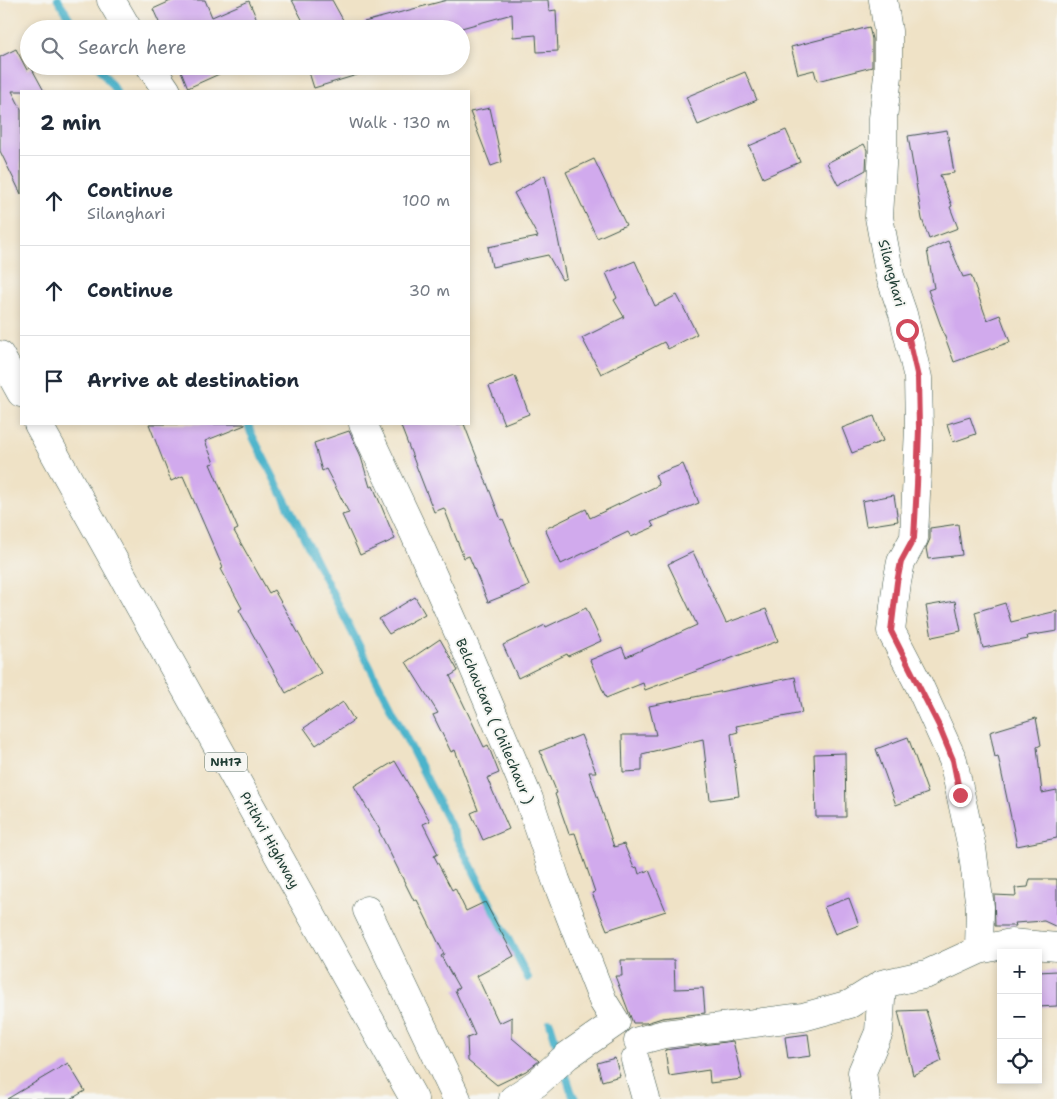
<!DOCTYPE html>
<meta charset="utf-8">
<style>
:root{--surface:#fff;--page:#f6f6f7;--text:#1f2937;--muted:#747a83;--line:#e0e1e3}
body{margin:0;font-family:"Shantell Sans",sans-serif;background:var(--page);color:var(--text)}
.controls{position:absolute;right:15px;bottom:15px;display:grid;overflow:hidden;border-radius:0px;box-shadow:0 2px 8px #0003}
.controls button{width:45px;height:45px;display:grid;place-items:center;padding:0;border:0;border-bottom:1px solid var(--line);background:var(--surface);color:var(--text);font:25px sans-serif}
.stop{position:absolute;width:15px;height:15px;margin:-11px;border:4px solid #d1495b;border-radius:50%;background:#fff}
.stop.end{background:#d1495b;border-color:#fff;box-shadow:0 1px 5px #0008}
.list{margin:0;padding:0;list-style:none}
h2{display:flex;justify-content:space-between;align-items:center;height:65px;margin:0;padding:0 20px;font-size:21px}
h2 small{font-size:16px;font-weight:400;color:var(--muted)}
.list li{display:grid;grid-template-columns:32px 1fr auto;gap:15px;align-items:center;box-sizing:border-box;height:90px;padding:0 20px;border-top:1px solid var(--line)}
.list b{display:block;font-size:19px;white-space:nowrap}
.list p{margin:0;font-size:16px;white-space:nowrap;color:var(--muted)}
.list em{font-size:16px;font-style:normal;color:var(--muted)}
.icon{flex:none;width:28px;height:28px;fill:none;stroke:currentColor;stroke-width:2;stroke-linecap:round;stroke-linejoin:round}
.map{position:relative;flex:none;width:1057px;height:1099px;overflow:hidden}
.search{position:absolute;background:var(--surface);box-shadow:0 2px 8px #0003;left:20px;top:20px;width:450px;height:55px;display:flex;align-items:center;gap:12px;box-sizing:border-box;padding:0 18px;border-radius:28px;color:var(--muted);font-size:19px}
.panel{position:absolute;background:var(--surface);box-shadow:0 2px 8px #0003;left:20px;top:90px;width:450px;height:335px;border-radius:0px}
.map>svg:first-child{display:block}
.lines{fill:none;stroke-linecap:round;stroke-linejoin:round}
.stream{stroke:#4cb4cb;stroke-width:8}
.building{fill:#d1aaed}
.minor-casing{stroke:#3e564a;stroke-width:29}
.highway-casing{stroke:#3e564a;stroke-width:29}
.minor{stroke:#fff;stroke-width:28}
.highway{stroke:#fff;stroke-width:28}
.route{stroke:#d1495b;stroke-width:6}
.labels{text-anchor:middle;dominant-baseline:central;stroke-width:4;stroke-linejoin:round;paint-order:stroke}
.shield{fill:#f6f6f2;stroke:#60746d;stroke-width:1}
.shield-label{font-size:12px;font-weight:bold;fill:#1f3d34}
.street-label{font-size:14px;fill:#1f3d34;stroke:#f6f6f2}
</style>
<div class="map">
<svg width="1057" height="1099" viewBox="0 0 1057 1099">
<rect width="100%" height="100%" fill="#f6f6f2"/>
<filter id="ink" filterUnits="userSpaceOnUse"><feTurbulence type="fractalNoise" baseFrequency=".02" numOctaves="2"/><feDisplacementMap in="SourceGraphic" scale="10" xChannelSelector="R" yChannelSelector="G"/><feConvolveMatrix kernelMatrix="1 2 1 2 8 2 1 2 1" color-interpolation-filters="sRGB"/></filter>
<filter id="wash" filterUnits="userSpaceOnUse"><feTurbulence type="fractalNoise" baseFrequency=".0096" numOctaves="4" result="noise"/><feDisplacementMap in="SourceGraphic" scale="20" xChannelSelector="R" yChannelSelector="G"/><feGaussianBlur stdDeviation="1.12" result="paint"/><feColorMatrix in="noise" values="0 0 0 0 0 0 0 0 0 0 0 0 0 0 0 0 0 1.4 0 .05"/><feComposite in="paint" operator="in"/></filter>
<g filter="url(#wash)">
<rect width="100%" height="100%" fill="#efe2c6"/>
<g class="lines">
<!-- stream -->
<path class="stream" d="M58 0 76 29
M98 66 116 91
M248 424 251 433 528 978
M550 1023 560 1055
M563 1066 571 1091 575 1099"/>
</g>
<g id="blocks">
<!-- building -->
<path class="building" d="M173 0H205L212 17 249 1 261 29H162L153 9Z
M292 0H332L348 29H307Z
M447 0H548L549 11 556 10 558 51 537 52 536 35 513 37 512 14 458 29H365L364 22Z
M869 27 872 39V67L817 81 814 70 798 74 791 47Z
M16 49 27 70 31 67 44 91H12L21 109V194L0 151V57Z
M179 66H237L188 88Z
M307 66H369L370 71 314 88Z
M745 72 757 100 698 125 686 97Z
M490 108 502 162 491 166 470 112Z
M786 130 800 162 763 178 749 146Z
M947 130 954 173 940 175 952 206 950 207 958 228 929 239 922 219 908 136Z
M864 144 867 150 866 170 838 185 827 163Z
M594 159 626 225 597 238 566 172Z
M545 175 566 278 562 280 548 255 492 267 488 247 538 237 514 193Z
M948 241 963 277 971 275 987 320 1000 315 1010 342 954 362 928 290 934 288 927 250Z
M635 261 655 306 677 295 697 334 668 349 664 342 601 374 582 338 624 317 614 300 617 298 606 273Z
M515 376 529 414 504 424 489 386Z
M874 416 883 441 852 453 842 428Z
M970 417 976 434 953 442 947 424Z
M149 424H245V425L205 441 214 463 210 464 238 529 234 531 269 593 274 590 321 673 286 693 239 610 242 608 221 569 223 568 183 476 171 481Z
M400 424H464L501 520 503 519 511 538 510 539 529 586 488 602 469 556 464 558 444 508 434 512Z
M349 431 360 454 370 487 373 486 395 539 360 555 342 515 349 513 326 469 322 471 314 443Z
M683 464 699 503 651 522 654 527 631 537 628 532 561 564 545 529 586 509 590 518 659 485 655 475Z
M894 495 898 521 866 526 862 501Z
M958 524 962 555 928 559 926 548 930 539V528Z
M693 552 726 623 766 609 778 641 645 690 643 683 606 698 590 660 622 647 626 657 697 625 668 564Z
M415 597 425 614 389 634 379 619Z
M955 601 961 631 932 637 926 606Z
M1005 603 1011 622 1057 611V631L1027 636 1028 639 983 648 975 612Z
M586 608 601 641 568 656 567 654 518 678 503 645 545 625 546 627Z
M440 639 458 671 450 676 484 747 488 745 499 773 487 778 509 829 483 840 471 813 478 810 455 750 451 752 433 715 438 713 406 662Z
M795 677 802 713 736 726 738 732 731 734 739 796 710 800 703 739 642 754V771L623 772 622 735H656L649 706Z
M343 702 354 720 316 745 304 728Z
M1036 718 1041 745 1037 747 1042 793 1057 790V838L1017 846 998 756 995 757 990 732Z
M581 735 596 772H589L614 847 624 844 634 868 637 867 639 874 649 870 666 911 607 930 592 893 595 892 575 833 569 834 555 794 557 793 540 751Z
M908 737 928 793 896 805 876 749Z
M845 753 846 817H816L814 754Z
M395 761 430 821 423 824 438 854 434 856 452 890 455 888 466 911 485 902 514 956 477 976 499 1023 512 1017V1038L539 1061 526 1071 497 1085 468 1061 467 1038 475 1035 455 990 459 988 441 956 444 954 417 900 414 901 379 831 380 830 354 786Z
M1030 879H1057V927L1044 921 1015 923 1016 926H995L994 895 1016 896 1015 888 1028 887Z
M849 898 859 925 835 934 824 907Z
M621 960H674L675 989 703 988 705 1013 662 1018 646 1023H633L615 976H622Z
M1057 971V1006L1038 1007V972Z
M926 1010 942 1061 913 1075 898 1011Z
M808 1034 811 1056 788 1059 785 1037Z
M733 1041 742 1079 710 1083 709 1070 669 1076 665 1050Z
M615 1058 620 1076 602 1081 597 1063Z
M68 1063 85 1091 71 1099H7Z"/>
</g>
</g>
<g filter="url(#ink)">
<use href="#blocks" fill-opacity="0" stroke="#3e564a" stroke-width="1"/>
<g class="lines">
<defs>
<path id="minor" d="M111 0 128 29
M883 0 888 31V76L883 118V148L879 217 890 276 903 314 918 378 919 428 914 538 901 562 897 582 891 631 919 685 953 760 972 848 980 907 979 950
M150 66 167 91
M363 424 414 533 467 652 529 799 556 880 603 1001 616 1022 567 1056 537 1083 513 1099
M367 910 457 1099
M638 1041 664 1034 803 1017 850 1004 882 984 927 974 979 950 1011 943 1057 947
M635 1060 646 1099
M866 1099 862 1072 879 1032 882 984"/>
<path id="highway" d="M0 355 21 393
M38 424 414 1099"/>
</defs>
<!-- minor casing -->
<use href="#minor" class="minor-casing"/>
<!-- highway casing -->
<use href="#highway" class="highway-casing"/>
<!-- minor -->
<use href="#minor" class="minor"/>
<!-- highway -->
<use href="#highway" class="highway"/>
</g>
</g>
<g class="lines" filter="url(#ink)">
<!-- route -->
<path class="route" d="M907 330 918 378 919 428 917 485 914 538 901 562 897 582 891 631 939 726 953 760 960 795"/>
</g>
<g class="labels">
<!-- shield labels -->
<rect class="shield" x="205" y="752.5" width="42" height="19" rx="4"/>
<g class="shield-label">
<text x="226" y="762">NH17</text>
</g>
<!-- street labels -->
<g class="street-label">
<text transform="translate(892 273) rotate(75)">Silanghari</text>
<text transform="translate(495 721) rotate(67)">Belchautara ( Chilechaur )</text>
<text transform="translate(270 840) rotate(61)">Prithvi Highway</text>
</g>
</g>
</svg>
<div class="controls">
<button>+</button>
<button>−</button>
<button><svg class="icon" aria-label="locate" viewBox="0 0 24 24"><circle cx="12" cy="12" r="6"/><path d="M12 2v4M12 18v4M2 12h4M18 12h4"/></svg></button>
</div>
<div class="stop" style="left:907px;top:330px"></div>
<div class="stop end" style="left:960px;top:795px"></div>
<div class="search"><svg class="icon" aria-label="search" viewBox="0 0 24 24"><circle cx="10" cy="10" r="6"/><path d="M15 15l6 6"/></svg>Search here</div>
<section class="panel">
<h2>2 min<small>Walk · 130 m</small></h2>
<ul class="list">
<li><svg class="icon" aria-label="ahead" viewBox="0 0 24 24"><path d="M12 20V5M6 11l6-6 6 6"/></svg><div><b>Continue</b><p>Silanghari</p></div><em>100 m</em></li>
<li><svg class="icon" aria-label="ahead" viewBox="0 0 24 24"><path d="M12 20V5M6 11l6-6 6 6"/></svg><div><b>Continue</b></div><em>30 m</em></li>
<li><svg class="icon" aria-label="arrive" viewBox="0 0 24 24"><path d="M6 21V4h12l-3 4 3 4H6"/></svg><div><b>Arrive at destination</b></div></li>
</ul>
</section>
</div>
